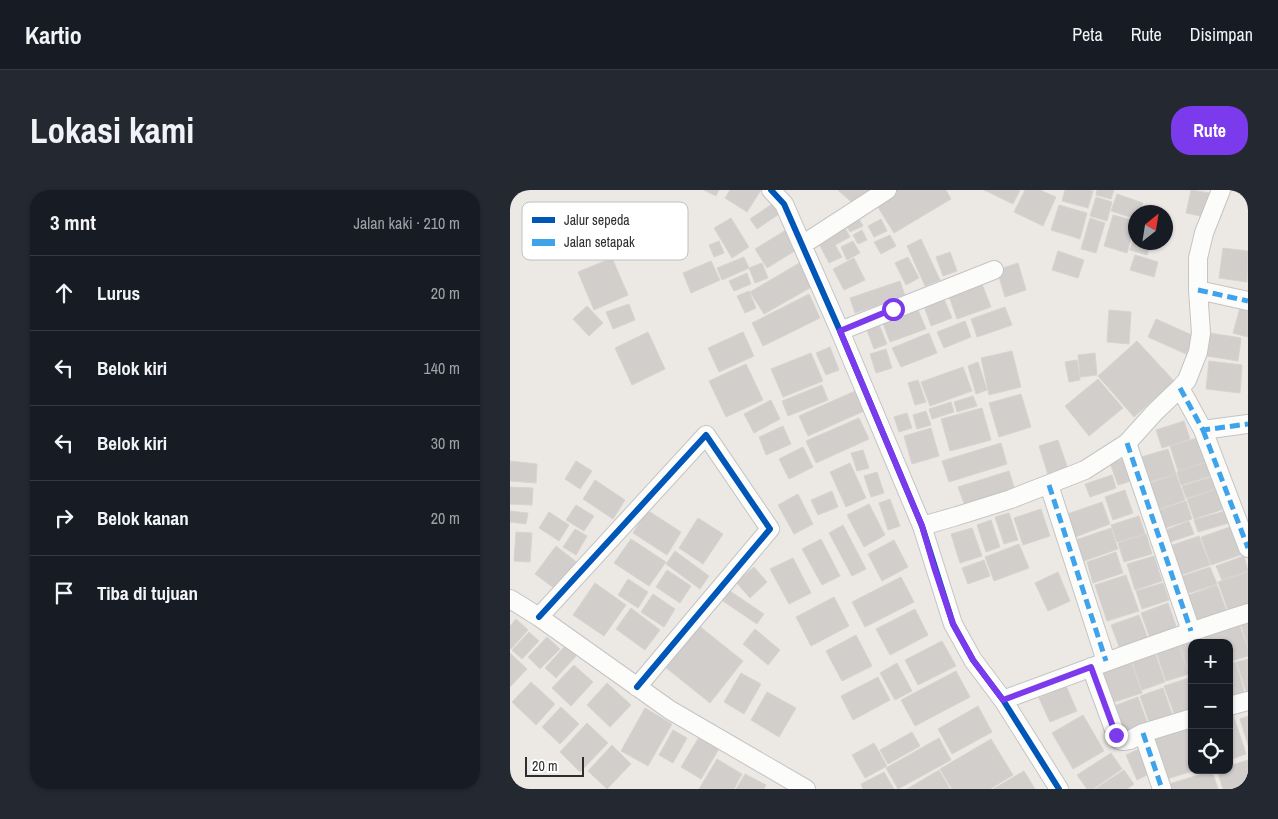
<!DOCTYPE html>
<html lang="id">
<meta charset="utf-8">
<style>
:root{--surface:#171b24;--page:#242831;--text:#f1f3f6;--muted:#9ea1a6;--line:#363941;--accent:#7c3aed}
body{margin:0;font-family:"Archivo Narrow",sans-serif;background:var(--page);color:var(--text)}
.controls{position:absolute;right:15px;bottom:15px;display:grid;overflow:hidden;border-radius:10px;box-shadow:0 1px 4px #0004}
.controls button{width:45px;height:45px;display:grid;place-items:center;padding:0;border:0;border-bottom:1px solid var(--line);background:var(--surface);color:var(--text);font:25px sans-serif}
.compass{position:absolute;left:618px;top:15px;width:45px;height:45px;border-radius:50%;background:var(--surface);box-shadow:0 1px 4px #0004;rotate:30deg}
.scale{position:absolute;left:15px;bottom:12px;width:59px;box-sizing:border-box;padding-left:5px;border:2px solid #2e2e2e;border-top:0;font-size:14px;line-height:18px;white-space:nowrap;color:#2e2e2e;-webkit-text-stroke:4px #fff;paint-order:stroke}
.stop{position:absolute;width:15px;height:15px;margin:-11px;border:4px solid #7c3aed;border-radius:50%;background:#fff}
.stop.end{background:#7c3aed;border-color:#fff;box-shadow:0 1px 5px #0008}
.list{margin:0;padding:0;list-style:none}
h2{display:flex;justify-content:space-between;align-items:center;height:65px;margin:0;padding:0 20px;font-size:21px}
h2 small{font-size:16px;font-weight:400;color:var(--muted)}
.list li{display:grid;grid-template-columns:32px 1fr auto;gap:15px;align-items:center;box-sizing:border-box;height:75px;padding:0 20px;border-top:1px solid var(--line)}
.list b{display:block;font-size:19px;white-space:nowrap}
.list em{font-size:16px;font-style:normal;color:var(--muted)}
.icon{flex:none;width:28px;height:28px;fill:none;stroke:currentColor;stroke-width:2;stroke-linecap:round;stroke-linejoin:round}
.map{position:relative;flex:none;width:738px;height:599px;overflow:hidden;border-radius:20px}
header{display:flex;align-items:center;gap:30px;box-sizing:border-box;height:70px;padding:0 25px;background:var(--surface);border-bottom:1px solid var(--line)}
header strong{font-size:24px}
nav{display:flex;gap:28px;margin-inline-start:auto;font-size:18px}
.intro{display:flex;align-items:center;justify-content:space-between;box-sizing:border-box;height:120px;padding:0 30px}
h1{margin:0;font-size:35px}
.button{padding:12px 22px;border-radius:20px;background:var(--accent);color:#fff;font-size:18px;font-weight:700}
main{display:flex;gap:30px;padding:0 30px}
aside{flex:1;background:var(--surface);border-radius:20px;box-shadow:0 1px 4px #0004}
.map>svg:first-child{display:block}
.building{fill:#d1cecb;stroke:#d7d4d0}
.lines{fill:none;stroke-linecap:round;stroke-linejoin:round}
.minor-casing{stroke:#c5c4c5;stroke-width:20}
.minor{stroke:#fcfcfb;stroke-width:18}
.quiet{stroke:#3ea3eb;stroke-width:5;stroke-dasharray:10 5;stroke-linecap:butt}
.cycleway-casing{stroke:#fff;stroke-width:9}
.cycleway{stroke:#0057b8;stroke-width:6}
.route{stroke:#7c3aed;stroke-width:6}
.key{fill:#fff;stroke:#c0c0c0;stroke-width:1}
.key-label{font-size:14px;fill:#2e2e2e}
</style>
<header>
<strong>Kartio</strong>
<nav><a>Peta</a><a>Rute</a><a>Disimpan</a></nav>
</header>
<div class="intro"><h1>Lokasi kami</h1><a class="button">Rute</a></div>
<main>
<aside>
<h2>3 mnt<small>Jalan kaki · 210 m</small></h2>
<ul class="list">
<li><svg class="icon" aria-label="ahead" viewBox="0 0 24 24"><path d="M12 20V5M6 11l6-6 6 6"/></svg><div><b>Lurus</b></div><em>20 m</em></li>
<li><svg class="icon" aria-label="left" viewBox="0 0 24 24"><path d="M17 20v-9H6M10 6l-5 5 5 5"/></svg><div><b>Belok kiri</b></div><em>140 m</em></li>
<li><svg class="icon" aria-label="left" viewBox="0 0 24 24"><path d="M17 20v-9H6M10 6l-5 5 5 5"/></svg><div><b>Belok kiri</b></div><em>30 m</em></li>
<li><svg class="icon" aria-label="right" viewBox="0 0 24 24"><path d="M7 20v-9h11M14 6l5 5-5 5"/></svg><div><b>Belok kanan</b></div><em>20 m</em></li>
<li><svg class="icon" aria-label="arrive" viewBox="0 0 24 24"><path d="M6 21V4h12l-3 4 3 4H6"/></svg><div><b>Tiba di tujuan</b></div></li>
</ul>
</aside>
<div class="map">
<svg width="738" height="599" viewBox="0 0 738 599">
<rect width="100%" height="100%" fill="#ece8e4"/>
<!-- building -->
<path class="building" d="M194 0H209L206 6Z
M220 0H251L237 22 215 8Z
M328 0H361L347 17Z
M388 0H436L441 9 384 43 366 14Z
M474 0H510L503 14Z
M515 0H530L546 7 533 36 504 22Z
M555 0H579L583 1 578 18 552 11Z
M587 0H604L601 9 586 5Z
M681 0 700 3 695 27 676 23Z
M724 0H738V7Z
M607 4 633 13 630 22H626V29L601 21Z
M586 7 602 12 597 31 580 26Z
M268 10 275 20 247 39 240 29Z
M549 15 577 23 570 49 541 40Z
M603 25 626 31 617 63 594 56Z
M348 27 353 36 340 42 335 34Z
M221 28 239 57 222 68 204 38Z
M580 28 595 33 586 63 571 59Z
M371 29 377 41 364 47 358 36Z
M333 34 340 47 325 55 332 67 319 73 306 48Z
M276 40 288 59 257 78 245 59Z
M352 40 357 50 348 54 343 45Z
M626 41V52H641L637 65 620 60Z
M380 45 386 56 371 64 364 52Z
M411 49 430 90 415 96 397 56Z
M209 51 214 63 204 67 199 55Z
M343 51 350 63 337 70 331 57Z
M713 58 738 61 737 92 709 88Z
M548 61 574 70 568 88 542 80Z
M440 62 447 81 433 86 426 67Z
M625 65 648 72 644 87 620 80Z
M234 67 239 78 212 90 207 78Z
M398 67 409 88 396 95 385 73Z
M102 68 118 105 84 120 68 82Z
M344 68 355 90 334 100 323 79Z
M201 71 210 90 181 103 173 83Z
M291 72 305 95 254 124 240 102Z
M252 73 258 88 245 93 239 78Z
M508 73 516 100 495 107 487 80Z
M237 83 241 94 224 101 219 91Z
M470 89 481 117 447 129 437 101Z
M390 91 395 106 345 123 340 108Z
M239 101 246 118 235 123 227 106Z
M299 104 310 128 253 156 242 133Z
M434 109 442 128 421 136 414 116Z
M119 114 125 130 103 139 96 122Z
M406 115 416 139 380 152 371 128Z
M77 116 93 133 79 146 63 129Z
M495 117 502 135 467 147 461 129Z
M730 118 738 120V147L723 143Z
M599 120 621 122 619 154 597 152Z
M646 129 684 146 676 164 638 147Z
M367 130 377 154 364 159 355 135Z
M455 131 461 147 434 158 427 142Z
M138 142 155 179 122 195 105 158Z
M233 142 244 166 209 182 198 158Z
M419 143 427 163 391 177 382 158Z
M700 143 731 148 728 171 697 166Z
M627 151 664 191 624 227 588 186Z
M320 157 329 180 316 185 306 163Z
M376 159 382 178 366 183 360 164Z
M502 161 511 197 479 205 471 168Z
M301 163 313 191 273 207 261 179Z
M585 163 587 185 570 187 568 165Z
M567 170 570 190 559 192 555 172Z
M699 171 732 175 730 203 696 199Z
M468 172 477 200 466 204 458 176Z
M236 174 253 210 216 227 199 191Z
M453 177 462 201 420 216 411 192Z
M588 189 613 218 579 246 555 216Z
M408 190 416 212 405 215 398 193Z
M312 195 318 210 278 226 272 211Z
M345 201 354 221 298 246 289 226Z
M511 204 521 237 489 247 479 213Z
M463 206 467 216 447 222 444 212Z
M261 210 270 229 244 243 234 224Z
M441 212 444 222 422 229 419 219Z
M472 218 481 250 440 261 431 229Z
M416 221 421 235 407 239 403 225Z
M397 223 402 238 389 242 384 227Z
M349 228 359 249 306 273 296 251Z
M674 231 680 249 652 258 646 240Z
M273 236 281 254 256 265 249 247Z
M421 238 429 266 402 274 394 246Z
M687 248 696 272 668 281 660 256Z
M548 250 559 282 539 288 529 256Z
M491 253 497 274 439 292 432 271Z
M293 257 303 277 279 289 269 269Z
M658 259 666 284 636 293 628 268Z
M353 260 359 278 347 281 341 263Z
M614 269 621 291 608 295 600 273Z
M0 271 27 274 26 293 0 291Z
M66 271 82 281 70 299 55 289Z
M697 272 701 286 671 295 667 282Z
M340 273 356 308 336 317 320 282Z
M499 281 505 300 455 316 448 297Z
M367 282 374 303 361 307 354 286Z
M666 284 675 310 647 320 638 294Z
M602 285 606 298 580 307 575 294Z
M702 287 706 299 676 308 672 296Z
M85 290 115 310 103 329 73 309Z
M0 297 23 298 22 315 0 314Z
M707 299 714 319 684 329 677 309Z
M615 300 623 323 603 330 595 307Z
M322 301 328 317 308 325 301 310Z
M288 304 303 334 284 344 268 315Z
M380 309 390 336 378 340 369 313Z
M676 311 682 329 652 339 646 321Z
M592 312 600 334 565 347 557 324Z
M359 314 375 345 354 357 337 325Z
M66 315 84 326 74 341 56 330Z
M531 319 540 346 513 355 504 328Z
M137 320 171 342 157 365 123 343Z
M0 321 18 323 16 334 0 332Z
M715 321 719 333 688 342 684 330Z
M39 322 59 335 49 351 29 338Z
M499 323 508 350 494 354 485 327Z
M629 326 635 344 607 352 601 335Z
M188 328 213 344 193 374 169 358Z
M481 330 490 357 476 362 467 335Z
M679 331 684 344 660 352 656 340Z
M333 335 356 379 342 386 319 343Z
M723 336 733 364 701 375 691 347Z
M462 338 472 366 450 373 441 344Z
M601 338 608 359 574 371 566 350Z
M65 339 77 346 66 365 53 357Z
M6 342 22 343 20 372 4 371Z
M636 344 642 364 614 372 608 353Z
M689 346 700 375 668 386 657 357Z
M121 349 156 372 139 396 104 373Z
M311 349 330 386 312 395 292 359Z
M384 350 398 377 372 391 358 364Z
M509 354 519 378 484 391 475 367Z
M46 356 69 374 48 401 25 384Z
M165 361 199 386 190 399 156 374Z
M606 362 613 383 583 393 577 372Z
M644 366 652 391 625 400 617 374Z
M734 366 738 381 712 390 706 376Z
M283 368 301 403 279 414 260 379Z
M474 370 480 386 458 394 452 378Z
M244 377 257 392 240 408 226 392Z
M700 377 707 394 676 404 670 387Z
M157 380 181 396 170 413 146 397Z
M548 382 560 411 538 421 525 393Z
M738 382V417L719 423 708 392Z
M616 385 629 421 597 431 585 395Z
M391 387 404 412 355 437 342 412Z
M118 389 138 402 128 418 108 405Z
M85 393 116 415 94 446 63 425Z
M653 393 659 410 632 419 626 401Z
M707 395 718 425 686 435 676 406Z
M217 399 254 424 247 434 210 409Z
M143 404 165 419 154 437 131 422Z
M324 407 339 436 301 456 286 427Z
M658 413 668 442 641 451 631 423Z
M121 418 150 440 135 460 106 439Z
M405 419 418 445 380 465 366 439Z
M629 425 638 449 610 459 601 435Z
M6 429 18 440 1 459 0 458V436Z
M738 432V457L731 434Z
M729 433 738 460V466L719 472V453H696L693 445Z
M188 435 233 471 200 513 155 477Z
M245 439 270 460 258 475 233 454Z
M19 442 29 451 12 469 2 460Z
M346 445 362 476 332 491 316 461Z
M691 446 694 453H682V485H680L669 453Z
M37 447 50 459 30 479 18 467Z
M432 451 446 476 408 495 395 470Z
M668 453 679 484 656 491 646 461Z
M56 455 67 465 46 488 35 478Z
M0 463 17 479 0 497Z
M645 463 655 492 632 500 622 471Z
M738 469V505H737L727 472Z
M621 471 632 503 601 513 590 481Z
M726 472 735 505 719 510V474Z
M387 473 402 501 385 510 370 483Z
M64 475 83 492 61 516 42 498Z
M446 481 460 507 405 536 391 510Z
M231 483 251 494 234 524 214 512Z
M368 487 380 510 343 530 331 506Z
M679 488 682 497V520L665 526 654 496Z
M21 492 45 514 26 535 2 512Z
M97 493 121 515 100 537 77 515Z
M556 496 567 521 540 532 529 508Z
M653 498 663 527 640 535 630 506Z
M257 502 286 518 269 547 241 530Z
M628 507 638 535 614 544 604 516Z
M468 516 482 542 442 564 428 539Z
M51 517 69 534 50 554 32 537Z
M135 518 162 534 138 576 111 561Z
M722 521 736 564 719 570V522Z
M573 525 594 561 563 579 542 543Z
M738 526V555L730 529Z
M77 533 98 553 70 582 50 562Z
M682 536V580H686L657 589 644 548Z
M163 540 177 548 163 573 149 565Z
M402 542 410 556 378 574 370 560Z
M189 547 209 559 191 589 171 577Z
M429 548 441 570 388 599 376 578Z
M481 549 503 585 480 599H442L430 579Z
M364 553 377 576 355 588 342 565Z
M102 555 121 574 97 599 78 581Z
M631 558 643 582 627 590 616 565Z
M601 563 612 579 583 599H577L567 585Z
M207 569 232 584 224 599H189Z
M738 570V599H713L707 580H719V576Z
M429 580 440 599H397Z
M614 580 624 594 617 599H585Z
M514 581 525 599H483Z
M702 581 708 599H661L659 594Z
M374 582 384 599H353L351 594Z
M235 584 256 595 254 599H226Z"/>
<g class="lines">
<defs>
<path id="minor" d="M261 0 274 14 330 141 412 336 443 434 463 470 493 510 549 599
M292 55 377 0
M688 100 738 111
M330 141 484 80
M670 198 693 240 738 234
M693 240 738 358
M617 253 681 441
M539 295 596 471
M412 336 447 326 501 309 575 280 617 253 645 222 670 198 677 190 688 162 691 143 688 100V68L694 43 711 0
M0 409 29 427 160 520 296 599
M29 427 196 245 260 339 127 497
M581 477 606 545 609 550 613 551 620 550 633 543 682 528
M493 510C574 480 655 449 738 423
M719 516 738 511
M633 543 652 599"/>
</defs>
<!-- minor casing -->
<use href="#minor" class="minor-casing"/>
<!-- minor -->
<use href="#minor" class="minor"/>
<!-- quiet -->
<path class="quiet" d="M688 100 738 111
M670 198 693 240 738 234
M693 240 738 358
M617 253 681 441
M539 295 596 471
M633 543 652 599"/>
<defs>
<path id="cycleway" d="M261 0 274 14 330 141 412 336 443 434 463 470 493 510 549 599
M29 427 196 245 260 339 127 497"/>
</defs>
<!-- cycleway casing -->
<use href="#cycleway" class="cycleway-casing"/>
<!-- cycleway -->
<use href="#cycleway" class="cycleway"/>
</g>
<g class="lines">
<!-- route -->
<path class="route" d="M383 119 330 141 412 336 424 377 443 434 463 470 493 510 581 477 606 545"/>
</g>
<!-- legend -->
<rect x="12" y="12" width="166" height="58" rx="8" class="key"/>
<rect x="22" y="27" width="23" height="6" fill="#0057b8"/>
<rect x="22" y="49" width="23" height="7" fill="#3ea3eb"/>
<g class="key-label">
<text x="54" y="35">Jalur sepeda</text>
<text x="54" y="57">Jalan setapak</text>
</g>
</svg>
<div class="controls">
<button>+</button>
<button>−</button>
<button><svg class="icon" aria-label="locate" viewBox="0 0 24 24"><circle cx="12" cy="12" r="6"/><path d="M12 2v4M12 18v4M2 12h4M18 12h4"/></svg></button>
</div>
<svg class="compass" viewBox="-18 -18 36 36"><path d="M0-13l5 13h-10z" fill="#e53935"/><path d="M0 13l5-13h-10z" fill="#9ea1a6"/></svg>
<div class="scale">20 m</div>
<div class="stop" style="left:383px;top:119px"></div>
<div class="stop end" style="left:606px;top:545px"></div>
</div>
</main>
